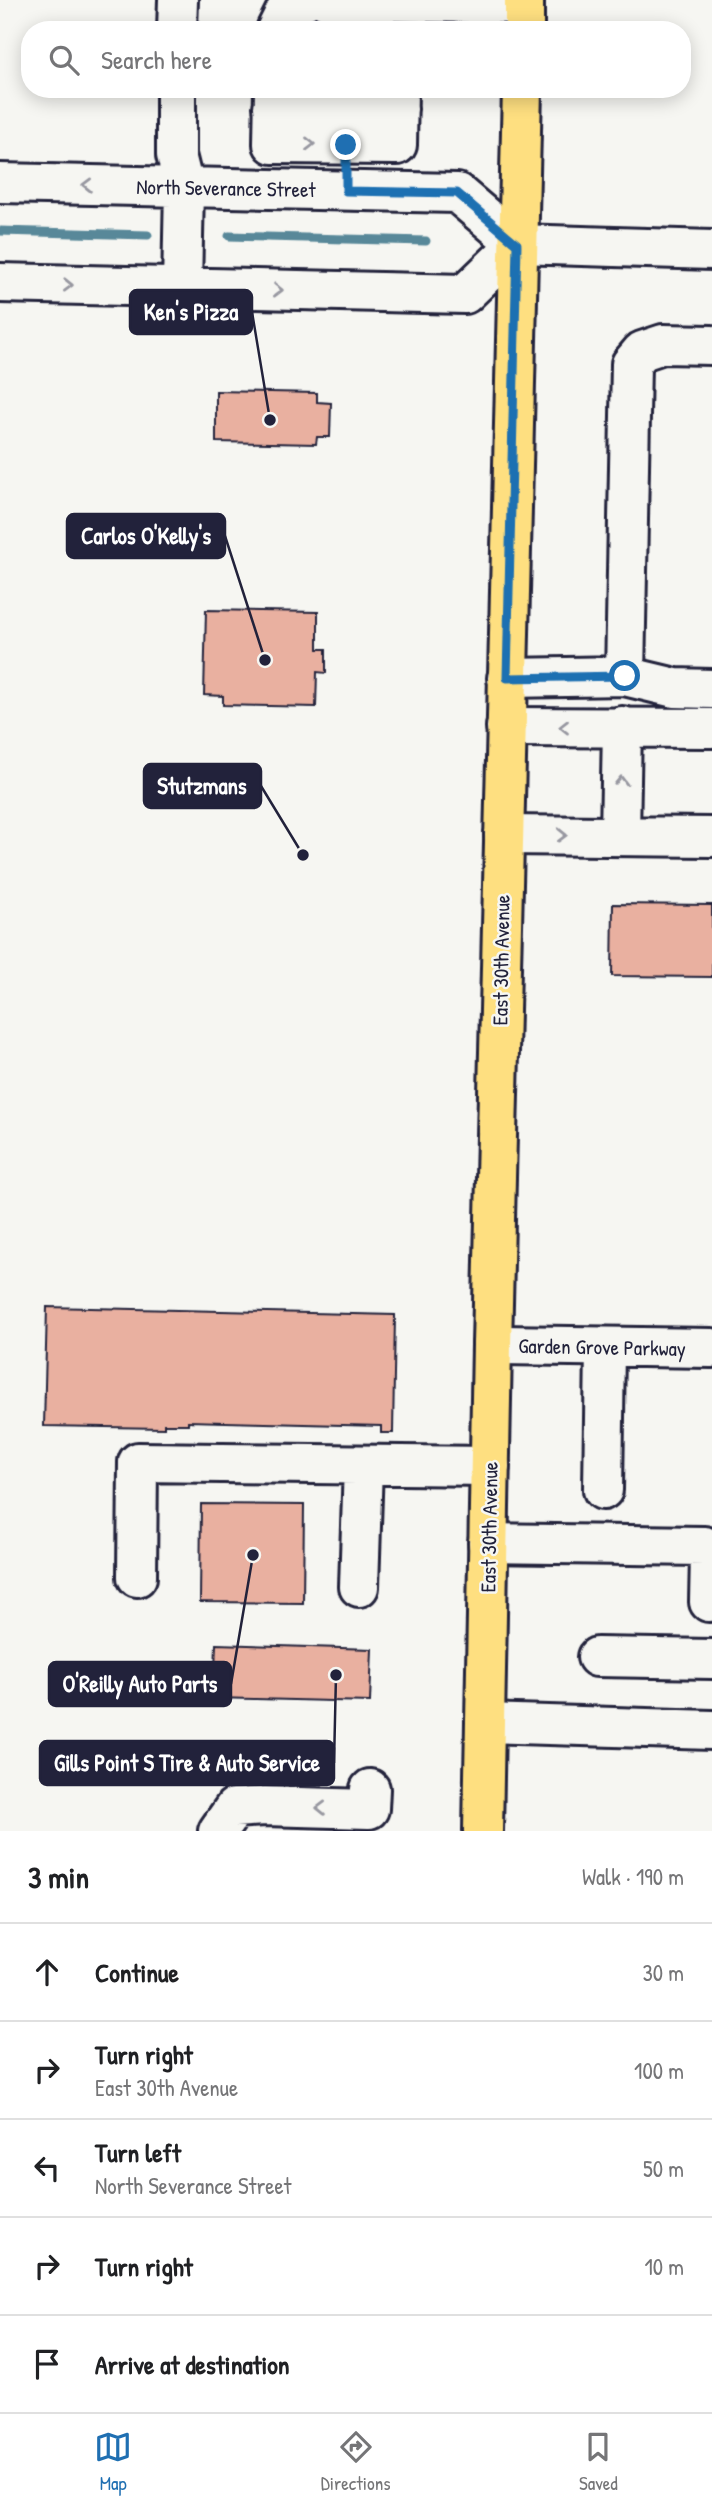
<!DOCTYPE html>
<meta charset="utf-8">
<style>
:root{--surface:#fff;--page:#f6f6f6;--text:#202124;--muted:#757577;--line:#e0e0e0;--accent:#1f6fb2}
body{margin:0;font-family:"Patrick Hand",sans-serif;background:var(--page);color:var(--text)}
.stop{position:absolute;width:21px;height:21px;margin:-16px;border:5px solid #1f6fb2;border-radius:50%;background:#fff}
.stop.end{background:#1f6fb2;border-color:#fff;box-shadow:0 2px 7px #0008}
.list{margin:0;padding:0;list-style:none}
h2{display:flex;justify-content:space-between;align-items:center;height:91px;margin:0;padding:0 28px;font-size:30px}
h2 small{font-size:23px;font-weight:400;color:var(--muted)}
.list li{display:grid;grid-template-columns:46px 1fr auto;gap:21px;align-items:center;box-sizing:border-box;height:98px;padding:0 28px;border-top:2px solid var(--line)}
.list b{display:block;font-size:26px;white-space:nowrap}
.list p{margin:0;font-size:23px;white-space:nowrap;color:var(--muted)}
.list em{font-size:23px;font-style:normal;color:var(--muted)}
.icon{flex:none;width:38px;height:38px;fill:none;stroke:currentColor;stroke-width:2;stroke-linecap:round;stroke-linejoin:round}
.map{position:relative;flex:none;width:712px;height:1831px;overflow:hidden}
.search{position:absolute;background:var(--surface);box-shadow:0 4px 18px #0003;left:21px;right:21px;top:21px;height:77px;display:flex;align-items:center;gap:18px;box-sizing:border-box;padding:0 24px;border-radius:28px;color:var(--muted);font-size:26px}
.sheet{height:581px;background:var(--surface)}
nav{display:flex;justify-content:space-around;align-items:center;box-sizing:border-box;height:98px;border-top:2px solid var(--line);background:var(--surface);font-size:19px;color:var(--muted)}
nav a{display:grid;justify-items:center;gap:4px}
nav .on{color:var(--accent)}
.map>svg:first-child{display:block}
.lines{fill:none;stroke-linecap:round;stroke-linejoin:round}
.stream{stroke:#588899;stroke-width:9}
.building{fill:#e9b0a0;stroke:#22223b;stroke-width:2}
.minor-casing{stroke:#22223b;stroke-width:44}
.major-casing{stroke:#22223b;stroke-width:44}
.minor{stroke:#f6f6f2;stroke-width:38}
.major{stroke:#fedf80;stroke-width:38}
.oneway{stroke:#9797a0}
.route{stroke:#1f6fb2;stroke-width:9}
.labels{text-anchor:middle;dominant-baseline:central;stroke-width:5;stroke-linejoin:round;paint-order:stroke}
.street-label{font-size:21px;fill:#22223b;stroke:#f6f6f2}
.leader{fill:none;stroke:#22223b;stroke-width:2.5}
.callout-dot{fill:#22223b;stroke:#f6f6f2;stroke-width:2.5}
.callout{fill:#22223b;stroke:#22223b;stroke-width:2.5}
.callout-label{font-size:23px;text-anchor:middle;font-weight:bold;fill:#fff}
</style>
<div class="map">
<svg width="712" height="1831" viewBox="0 0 712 1831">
<rect width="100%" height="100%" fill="#f6f6f2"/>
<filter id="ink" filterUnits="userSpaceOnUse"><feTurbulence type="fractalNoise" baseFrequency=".0143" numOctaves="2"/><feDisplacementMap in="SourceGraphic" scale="14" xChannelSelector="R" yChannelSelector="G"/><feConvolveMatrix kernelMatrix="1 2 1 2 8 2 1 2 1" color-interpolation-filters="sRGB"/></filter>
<g filter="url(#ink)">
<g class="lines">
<!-- stream -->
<path class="stream" d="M0 231 148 235
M229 236 426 241"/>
</g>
<!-- building -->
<path class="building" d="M216 391 317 393V402L331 403 330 437H317L316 444 216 442Z
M206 610 318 612V649H326V673L317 672 316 707 223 705V696L204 695Z
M613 904 712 905V977L612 976Z
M47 1307 395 1315 393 1433H381V1426L188 1421V1424H164V1428L44 1426Z
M201 1504 304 1505 303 1603 200 1602Z
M216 1644 372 1649 370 1702 214 1698Z"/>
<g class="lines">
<defs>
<path id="minor" d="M326 0 524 4
M177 30 178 0
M276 30 289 4 305 0
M176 89V155L184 187 182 288
M274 89 273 144 397 145 398 89
M273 107 398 109
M0 183 457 193 517 244 712 250
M0 283 465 294 517 244
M625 676 631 364 642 351 663 344 712 345
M507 678 625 676 675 688 712 689
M506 727 712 728
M504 835 712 837
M620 836 622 726
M492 1345 712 1348
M603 1490 605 1347
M488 1543 704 1546 710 1556 709 1602
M137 1577 138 1462 490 1466
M359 1587 363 1465
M597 1657 712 1659
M485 1723 712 1730
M218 1831 234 1808 265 1806 369 1809 370 1789"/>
<path id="major" d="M524 30V0
M483 1831 492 1345 522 89"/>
</defs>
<!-- minor casing -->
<use href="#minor" class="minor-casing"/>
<!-- major casing -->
<use href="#major" class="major-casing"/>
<!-- minor -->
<use href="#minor" class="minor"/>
<!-- major -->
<use href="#major" class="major"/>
</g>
<!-- one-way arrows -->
<defs><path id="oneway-chevron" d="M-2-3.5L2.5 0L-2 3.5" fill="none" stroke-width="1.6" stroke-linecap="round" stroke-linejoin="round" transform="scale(1.75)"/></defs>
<g class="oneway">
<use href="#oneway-chevron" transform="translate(310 144)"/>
<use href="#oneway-chevron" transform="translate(87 185) rotate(-179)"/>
<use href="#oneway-chevron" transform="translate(68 285) rotate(1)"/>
<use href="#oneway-chevron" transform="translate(278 290) rotate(1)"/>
<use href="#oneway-chevron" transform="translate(564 727) rotate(180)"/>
<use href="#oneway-chevron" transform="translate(621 781) rotate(-89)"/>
<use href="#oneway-chevron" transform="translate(562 835) rotate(1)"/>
<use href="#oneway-chevron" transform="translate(321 1808) rotate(-179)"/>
</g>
</g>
<g class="lines" filter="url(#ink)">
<!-- route -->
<path class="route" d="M346 145V191L457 193 517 244 507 678 625 676"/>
</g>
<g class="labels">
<!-- street labels -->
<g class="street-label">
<text transform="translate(226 188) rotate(1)">North Severance Street</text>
<text transform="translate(501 960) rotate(-89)">East 30th Avenue</text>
<text transform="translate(602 1347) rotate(1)">Garden Grove Parkway</text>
<text transform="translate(489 1527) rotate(-89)">East 30th Avenue</text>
</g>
</g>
<!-- callouts -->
<path class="leader" d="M270 420L252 312M265 660L225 536M303 855L261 786M253 1555L231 1684M336 1675L334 1763"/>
<g class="callout-dot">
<circle cx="270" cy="420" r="7"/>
<circle cx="265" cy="660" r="7"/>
<circle cx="303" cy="855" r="7"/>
<circle cx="253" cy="1555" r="7"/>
<circle cx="336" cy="1675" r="7"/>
</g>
<g class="callout">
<rect x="130" y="290" width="122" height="44" rx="7"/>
<rect x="67" y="514" width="158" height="44" rx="7"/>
<rect x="144" y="764" width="117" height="44" rx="7"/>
<rect x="49" y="1662" width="182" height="44" rx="7"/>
<rect x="40" y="1741" width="294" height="44" rx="7"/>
</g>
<g class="callout-label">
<text x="191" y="320">Ken's Pizza</text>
<text x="146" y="544">Carlos O'Kelly's</text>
<text x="202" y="794">Stutzmans</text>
<text x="140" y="1692">O'Reilly Auto Parts</text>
<text x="187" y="1771">Gills Point S Tire &amp; Auto Service</text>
</g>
</svg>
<div class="stop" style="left:625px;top:676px"></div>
<div class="stop end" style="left:346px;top:145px"></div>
<div class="search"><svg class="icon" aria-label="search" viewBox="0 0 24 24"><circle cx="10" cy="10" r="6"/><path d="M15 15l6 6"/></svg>Search here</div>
</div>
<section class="sheet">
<h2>3 min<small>Walk · 190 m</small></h2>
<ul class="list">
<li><svg class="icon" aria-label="ahead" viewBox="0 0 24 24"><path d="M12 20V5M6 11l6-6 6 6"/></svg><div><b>Continue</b></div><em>30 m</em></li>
<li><svg class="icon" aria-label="right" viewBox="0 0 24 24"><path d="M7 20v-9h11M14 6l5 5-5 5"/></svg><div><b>Turn right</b><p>East 30th Avenue</p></div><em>100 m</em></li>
<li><svg class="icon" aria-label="left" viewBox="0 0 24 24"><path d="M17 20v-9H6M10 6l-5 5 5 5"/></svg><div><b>Turn left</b><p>North Severance Street</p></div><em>50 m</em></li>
<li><svg class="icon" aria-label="right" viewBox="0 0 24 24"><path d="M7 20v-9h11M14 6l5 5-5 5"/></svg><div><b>Turn right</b></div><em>10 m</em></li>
<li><svg class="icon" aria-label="arrive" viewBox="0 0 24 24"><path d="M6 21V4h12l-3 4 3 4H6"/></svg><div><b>Arrive at destination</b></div></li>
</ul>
</section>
<nav>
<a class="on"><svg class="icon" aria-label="map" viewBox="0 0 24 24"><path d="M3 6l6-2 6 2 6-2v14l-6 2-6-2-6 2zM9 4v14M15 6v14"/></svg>Map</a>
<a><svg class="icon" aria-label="directions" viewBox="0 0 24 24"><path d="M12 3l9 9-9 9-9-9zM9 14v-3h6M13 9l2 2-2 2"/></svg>Directions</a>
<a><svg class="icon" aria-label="saved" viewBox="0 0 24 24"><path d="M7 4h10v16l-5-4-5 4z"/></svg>Saved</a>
</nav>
